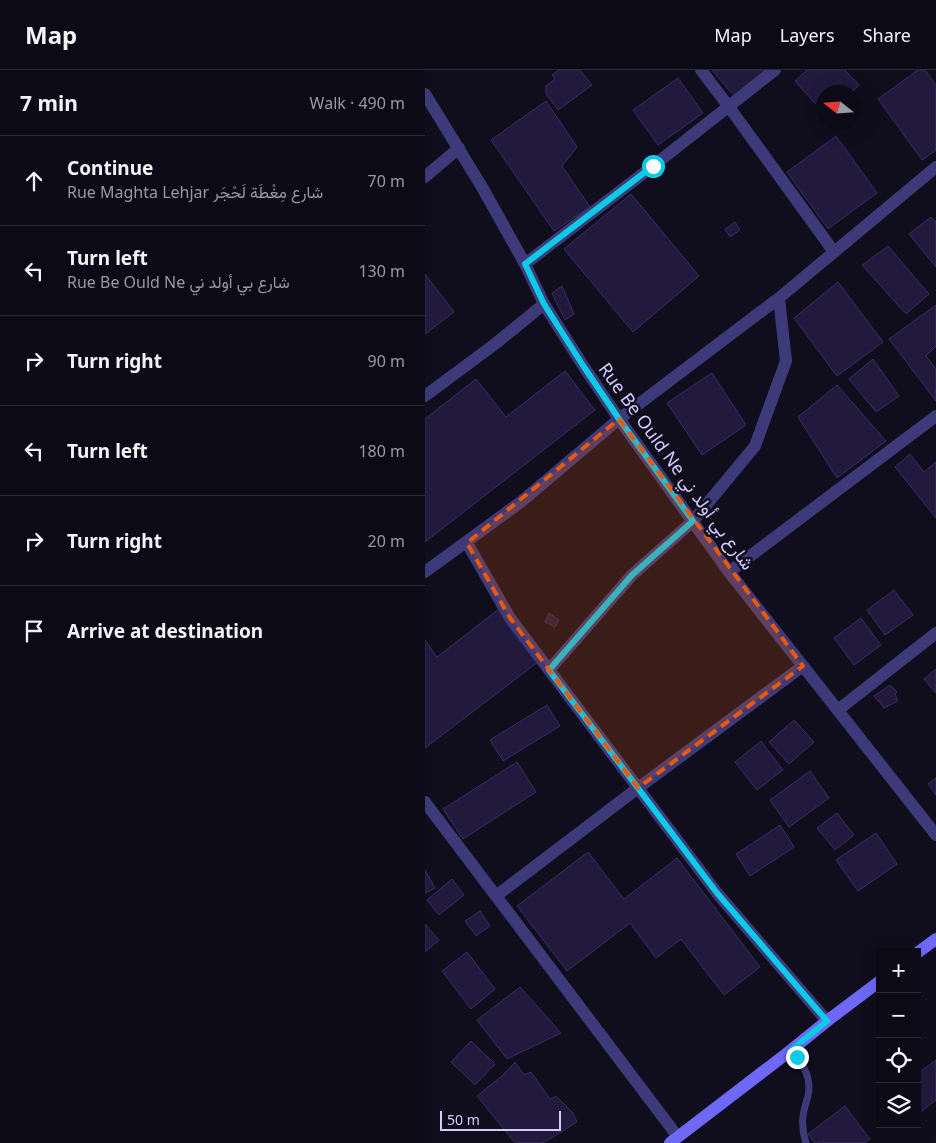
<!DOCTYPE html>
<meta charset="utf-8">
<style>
:root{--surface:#0c0a16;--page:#1a1823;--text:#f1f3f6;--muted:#9a9aa1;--line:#2c2b35}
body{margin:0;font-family:"Noto Sans",Vazirmatn,sans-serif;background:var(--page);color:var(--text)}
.controls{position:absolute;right:15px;bottom:15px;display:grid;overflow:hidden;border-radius:0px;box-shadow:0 5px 20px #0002}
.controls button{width:45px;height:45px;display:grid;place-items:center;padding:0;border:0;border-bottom:1px solid var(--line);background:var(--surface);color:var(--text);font:25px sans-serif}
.compass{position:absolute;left:391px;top:15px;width:45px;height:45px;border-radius:50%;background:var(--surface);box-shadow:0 5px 20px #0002;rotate:287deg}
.scale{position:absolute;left:15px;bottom:12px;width:121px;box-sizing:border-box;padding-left:5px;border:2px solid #d2cbfc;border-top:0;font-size:14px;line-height:18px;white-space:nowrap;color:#d2cbfc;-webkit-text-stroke:4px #100d1d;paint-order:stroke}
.stop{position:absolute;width:15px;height:15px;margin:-11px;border:4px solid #0dcae6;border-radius:50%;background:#fff}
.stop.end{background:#0dcae6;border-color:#fff;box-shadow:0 1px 5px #0008}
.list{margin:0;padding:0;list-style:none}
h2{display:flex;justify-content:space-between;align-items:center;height:65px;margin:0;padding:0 20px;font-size:21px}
h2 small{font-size:16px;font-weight:400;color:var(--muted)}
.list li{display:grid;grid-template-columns:32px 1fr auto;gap:15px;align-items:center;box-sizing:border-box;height:90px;padding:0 20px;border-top:1px solid var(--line)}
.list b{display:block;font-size:19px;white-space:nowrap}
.list p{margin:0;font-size:16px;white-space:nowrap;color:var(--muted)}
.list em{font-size:16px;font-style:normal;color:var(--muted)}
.icon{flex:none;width:28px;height:28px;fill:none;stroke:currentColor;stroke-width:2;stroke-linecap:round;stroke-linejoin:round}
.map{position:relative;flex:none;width:511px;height:1073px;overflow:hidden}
header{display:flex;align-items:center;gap:30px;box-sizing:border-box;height:70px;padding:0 25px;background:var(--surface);border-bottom:1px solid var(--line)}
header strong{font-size:24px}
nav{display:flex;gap:28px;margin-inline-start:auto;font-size:18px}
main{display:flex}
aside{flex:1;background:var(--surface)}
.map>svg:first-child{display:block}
.building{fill:#221a3c;stroke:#3a2d67}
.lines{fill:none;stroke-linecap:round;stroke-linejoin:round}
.lane{stroke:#3e3a79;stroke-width:7}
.street{stroke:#3e3a79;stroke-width:12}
.secondary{stroke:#6f68f7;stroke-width:12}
.route{stroke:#0dcae6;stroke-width:6}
.marked{fill:#e8590c;fill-opacity:0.2;stroke:#e8590c;stroke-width:4;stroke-dasharray:10 6;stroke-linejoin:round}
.labels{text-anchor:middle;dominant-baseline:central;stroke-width:5;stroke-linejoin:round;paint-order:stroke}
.street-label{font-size:18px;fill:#d2cbfc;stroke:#100d1d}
</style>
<header>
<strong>Map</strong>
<nav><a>Map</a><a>Layers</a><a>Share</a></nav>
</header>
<main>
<aside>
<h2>7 min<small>Walk · 490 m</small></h2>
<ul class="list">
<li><svg class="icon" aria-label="ahead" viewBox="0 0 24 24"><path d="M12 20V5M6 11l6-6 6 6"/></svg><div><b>Continue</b><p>Rue Maghta Lehjar شارع مِغْطَة لَحْجَر</p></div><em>70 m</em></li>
<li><svg class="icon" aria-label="left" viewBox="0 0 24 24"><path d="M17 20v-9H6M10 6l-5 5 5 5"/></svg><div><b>Turn left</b><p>Rue Be Ould Ne شارع بي أولد ني</p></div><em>130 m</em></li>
<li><svg class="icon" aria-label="right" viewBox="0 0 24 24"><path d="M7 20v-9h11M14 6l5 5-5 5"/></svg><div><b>Turn right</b></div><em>90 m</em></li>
<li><svg class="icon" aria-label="left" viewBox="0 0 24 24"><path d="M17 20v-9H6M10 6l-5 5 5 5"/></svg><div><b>Turn left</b></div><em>180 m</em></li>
<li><svg class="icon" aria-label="right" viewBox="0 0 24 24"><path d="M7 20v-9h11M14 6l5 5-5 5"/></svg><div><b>Turn right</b></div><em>20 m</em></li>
<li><svg class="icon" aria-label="arrive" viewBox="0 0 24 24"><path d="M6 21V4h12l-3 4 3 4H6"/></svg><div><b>Arrive at destination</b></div></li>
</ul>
</aside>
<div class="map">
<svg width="511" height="1073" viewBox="0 0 511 1073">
<rect width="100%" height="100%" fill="#100d1d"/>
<!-- building -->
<path class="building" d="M134 0H155L167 15 133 40 121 24V16L130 9 127 5Z
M287 0H340L309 26Z
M382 0H420L434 15 427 22H398V42L370 11Z
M493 0H500L511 15V80L497 90 453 29Z
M253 8 278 43 233 75 208 40Z
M121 31 152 77 137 96 165 137 129 161 66 70Z
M411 66 452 123 403 159 362 102Z
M206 124 274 206 208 262 139 179Z
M506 147 511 152V197L484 164Z
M310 152 315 160 305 167 300 159Z
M463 176 504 224 481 244 437 195Z
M0 204 29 242 0 264Z
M413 212 458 272 412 306 369 248Z
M137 216 149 244 140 250 127 223Z
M511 235V276L501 286 511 299V331L464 269Z
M448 289 474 326 451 342 424 309Z
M140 301 170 340 0 472V349L51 309 81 347Z
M287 303 321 355 277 385 242 333Z
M412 315 461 371 412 408 373 347Z
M485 384 499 402 511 392V448L470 397Z
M469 520 488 545 460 565 442 540Z
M74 539 113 592 0 678V570L12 587Z
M124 543 134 550 130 557 120 552Z
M436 548 456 575 429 595 409 568Z
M511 599V623L499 609Z
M465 615 472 622 470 624 473 631 459 638 449 626Z
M122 635 135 656 78 691 65 670Z
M369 650 389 672 364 694 344 672Z
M336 671 358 700 332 720 310 692Z
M92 692 111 722 38 769 18 739Z
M385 701 404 728 364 757 345 730Z
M511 708V725L503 714Z
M412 743 429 765 410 780 392 758Z
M355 755 369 777 325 806 311 784Z
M451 763 472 794 433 821 411 790Z
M163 782 199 829 252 788 335 897 299 925 256 869 231 888 205 853 142 901 92 836Z
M0 800 10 818 0 823Z
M27 809 39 825 14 845 2 830Z
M55 841 65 856 51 866 40 851Z
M0 854 14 870 0 882Z
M42 882 70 919 46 939 17 901Z
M95 917 136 963 82 989 52 950Z
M46 971 70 994 50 1015 26 992Z
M511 990V1030L492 1045V1004Z
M90 992 99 1005 106 1002 125 1029 131 1026 148 1043 152 1052 118 1073H90L52 1026 78 1005Z
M420 1036 445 1069 439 1073H399L398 1071 395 1073H390L383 1064Z"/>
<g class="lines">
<!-- lane -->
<path class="lane" d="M365 981C378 992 387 1008 383 1026 381 1033 379 1039 378 1046 377 1055 378 1064 381 1073"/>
<!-- street -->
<path class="street" d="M276 0 304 37 409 182
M0 24 57 117 100 194 119 234 157 294 194 349 304 502 511 765
M0 107 34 78
M100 194 228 96 350 0
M0 326 70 274 119 234
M42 473 85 548 292 823 402 951
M0 502 97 431 194 349 354 228 511 97
M304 502 511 346
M124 600 207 505 268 451 330 376 361 291 354 228
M413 640 511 563
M0 732 253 1067
M71 826 213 718 378 596"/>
<!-- secondary -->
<path class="secondary" d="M492 883 511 869
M245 1073 365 981 402 951 455 911"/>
</g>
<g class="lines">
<!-- route -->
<path class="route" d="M228 96 100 194 119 234 157 294 194 349 268 451 207 505 124 600 292 823 402 951 365 981 372 987"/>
</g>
<!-- marked area -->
<path class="marked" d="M194 349 378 596 213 718 85 548 42 473Z"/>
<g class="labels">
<!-- street labels -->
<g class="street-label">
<text transform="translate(252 396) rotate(54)">Rue Be Ould Ne شارع بي أولد ني</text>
</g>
</g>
</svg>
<div class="controls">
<button>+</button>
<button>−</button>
<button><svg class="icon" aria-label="locate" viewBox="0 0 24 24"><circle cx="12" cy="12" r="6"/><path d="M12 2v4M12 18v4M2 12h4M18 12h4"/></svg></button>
<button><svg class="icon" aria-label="layers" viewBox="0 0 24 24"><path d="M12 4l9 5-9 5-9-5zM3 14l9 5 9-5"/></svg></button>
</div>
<svg class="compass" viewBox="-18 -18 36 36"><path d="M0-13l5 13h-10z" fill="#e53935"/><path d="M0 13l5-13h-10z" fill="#9a9aa1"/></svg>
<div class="scale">50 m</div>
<div class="stop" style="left:228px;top:96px"></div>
<div class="stop end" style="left:372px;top:987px"></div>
</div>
</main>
